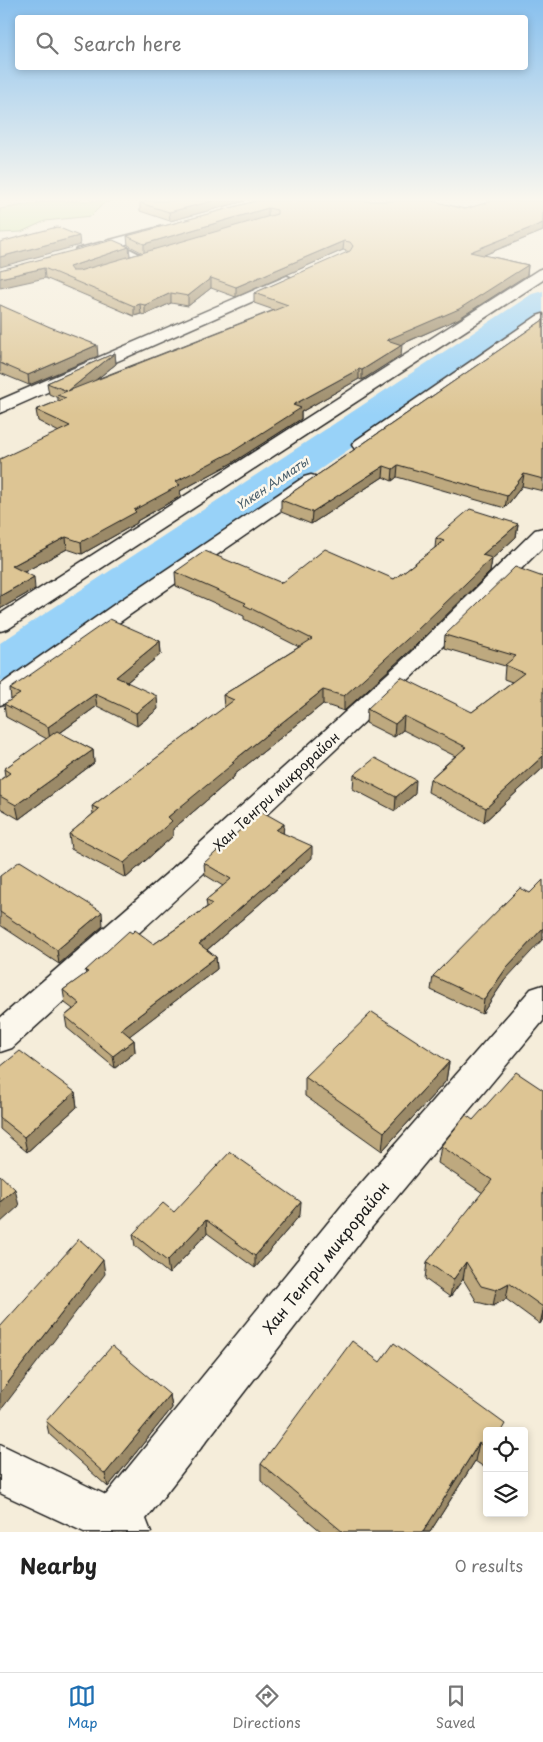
<!DOCTYPE html>
<meta charset="utf-8">
<style>
:root{--surface:#fff;--page:#f2f2f2;--text:#222;--muted:#767676;--line:#e0e0e0;--accent:#1f6fb2}
body{margin:0;font-family:"Playpen Sans",sans-serif;background:var(--page);color:var(--text)}
.controls{position:absolute;right:15px;bottom:15px;display:grid;overflow:hidden;border-radius:5px;box-shadow:0 2px 8px #0003}
.controls button{width:45px;height:45px;display:grid;place-items:center;padding:0;border:0;border-bottom:1px solid var(--line);background:var(--surface);color:var(--text);font:25px sans-serif}
.list{margin:0;padding:0;list-style:none}
h2{display:flex;justify-content:space-between;align-items:center;height:65px;margin:0;padding:0 20px;font-size:21px}
h2 small{font-size:16px;font-weight:400;color:var(--muted)}
.icon{flex:none;width:28px;height:28px;fill:none;stroke:currentColor;stroke-width:2;stroke-linecap:round;stroke-linejoin:round}
.map{position:relative;flex:none;width:543px;height:1532px;overflow:hidden}
.search{position:absolute;background:var(--surface);box-shadow:0 2px 8px #0003;left:15px;right:15px;top:15px;height:55px;display:flex;align-items:center;gap:12px;box-sizing:border-box;padding:0 18px;border-radius:5px;color:var(--muted);font-size:19px}
.sheet{height:140px;background:var(--surface)}
nav{display:flex;justify-content:space-around;align-items:center;box-sizing:border-box;height:70px;border-top:1px solid var(--line);background:var(--surface);font-size:14px;color:var(--muted)}
nav a{display:grid;justify-items:center;gap:2px}
nav .on{color:var(--accent)}
.map>svg:first-child{display:block}
.green{fill:#c5e39b;stroke:#70805c}
.lines{fill:none;stroke-linecap:round;stroke-linejoin:round}
.river{fill:#98d2f8;fill-rule:evenodd}
.lane-casing{stroke:#1c1c1c;stroke-width:4}
.street-casing{stroke:#1c1c1c;stroke-width:3}
.secondary-casing{stroke:#1c1c1c;stroke-width:3}
.lane{fill:#fbf7ec;fill-rule:evenodd}
.street{fill:#fbf7ec;fill-rule:evenodd}
.secondary{fill:#fbf7ec;fill-rule:evenodd}
.wall{fill:#bea97f;stroke:#1c1c1c}
.shaded-wall{fill:#9b8a68;stroke:#1c1c1c}
.building{fill:#ddc594;stroke:#1c1c1c}
.labels{text-anchor:middle;dominant-baseline:central;stroke-width:5;stroke-linejoin:round;paint-order:stroke}
.far-water-label{font-size:12px;font-style:italic;fill:#475c69;stroke:#fbf7ec}
.street-label{font-size:14px;fill:#1c1c1c;stroke:#fbf7ec}
.near-street-label{font-size:16px;fill:#1c1c1c;stroke:#fbf7ec}
</style>
<div class="map">
<svg width="543" height="1532" viewBox="0 0 543 1532">
<rect width="100%" height="100%" fill="#f5edda"/>
<filter id="ink" filterUnits="userSpaceOnUse"><feTurbulence type="fractalNoise" baseFrequency=".02" numOctaves="2"/><feDisplacementMap in="SourceGraphic" scale="10" xChannelSelector="R" yChannelSelector="G"/><feConvolveMatrix kernelMatrix="1 2 1 2 8 2 1 2 1" color-interpolation-filters="sRGB"/></filter>
<g filter="url(#ink)">
<!-- green -->
<path class="green" d="M50 201H111L104 203 91 216 45 221 21 232 0 233V209Z"/>
<g class="lines">
<!-- river -->
<path class="river" d="M543 291V316L18 677 0 681V643L532 294Z"/>
<defs>
<path id="lane" d="M110 242H116L147 258 140 260 110 246Z"/>
<path id="street" d="M543 268V280L8 629 0 631V614L538 270Z
M287 276 292 278 295 281 292 284 0 413V400Z
M543 314V326L369 449 362 451 355 449 352 445 355 441 537 316Z
M311 475 318 477 321 481 318 485 131 614 9 702 0 705V685L115 604 304 477Z
M543 528V547C371 720 193 885 12 1048L0 1052V1018L165 875 408 655 535 530Z
M543 985V1021L372 1227 146 1519 151 1532H84L0 1493V1444L106 1495 344 1203 531 989Z"/>
<path id="secondary" d="M163 226 170 230 168 233 81 256 76 255 74 252 76 249Z"/>
</defs>
<!-- lane casing -->
<use href="#lane" class="lane-casing"/>
<!-- street casing -->
<use href="#street" class="street-casing"/>
<!-- secondary casing -->
<use href="#secondary" class="secondary-casing"/>
<!-- lane -->
<use href="#lane" class="lane"/>
<!-- street -->
<use href="#street" class="street"/>
<!-- secondary -->
<use href="#secondary" class="secondary"/>
</g>
<!-- wall -->
<path class="wall" d="M245 201 170 221 140 211V203Z
M256 201 465 209 543 201V231L484 255 528 265 527 275 458 319 400 345 401 355 362 380 359 379 301 412V419L232 463 180 491 181 496 137 521V523L82 554 67 549 24 572 35 589 0 609 59 432 38 421 36 410 58 401V398L49 394 47 383 115 353 116 364 97 379 274 310 254 303V293L350 252 343 250 236 297 211 288 188 306 171 303 145 315 141 314 134 316 45 278 0 270 129 247 130 256 143 253 128 245 127 236Z
M0 305 98 356 29 385 0 373Z
M543 320V491L522 486 505 508 397 477 392 481 383 477 311 524 281 512V500Z
M518 524 516 537 492 559 490 572 415 646 344 711 323 704 234 775V777L173 829V836L126 878 71 849 69 834 93 814 92 806 224 708 223 695 299 647 244 619V616L176 586 175 572 282 583 394 579 435 548 436 538Z
M543 577V768L484 822 428 792 430 779 455 756 403 730 394 737 366 723 367 709 472 712 512 682 504 679 505 666 444 648 445 635Z
M160 641 161 654 127 682 158 709 137 726 97 706 60 733 93 750 94 763 19 819 0 808V780L5 776 4 769 47 739 6 717 4 704 11 700 10 689Z
M354 775 415 794 395 811 353 789Z
M284 824 283 833 312 858 207 950 216 957 217 969 129 1036 134 1040 135 1052 115 1068 67 1028 65 1016 73 1009 65 1003 63 990 86 974 85 971 154 944 207 907 206 900 223 886 205 875 204 863Z
M0 876 103 926 59 964 0 925Z
M530 893 504 981 482 1014 431 990 433 976Z
M449 1062 446 1081 382 1151 305 1096V1077Z
M0 1067 75 1092 77 1107 27 1152 0 1129Z
M543 1090V1319L540 1324 506 1299 493 1306 477 1302 463 1279 450 1297 425 1279 427 1262 483 1193 438 1163 441 1146 473 1120Z
M174 1212 300 1215 255 1268 207 1233 169 1274 135 1246 133 1234Z
M380 1362 487 1431V1464L484 1467 475 1461 430 1532H322L261 1481V1464Z
M170 1395 172 1408 108 1487 49 1434 46 1421Z"/>
<!-- shaded-wall -->
<path class="shaded-wall" d="M213 201H245L170 221 169 212Z
M268 208V217L144 253V244Z
M543 223V231L469 261 470 252Z
M79 236 80 245 0 267V257Z
M344 241 343 250 236 297V287Z
M129 247 130 257 70 276 69 267Z
M528 265 527 275 458 319 386 351 387 340Z
M44 268 45 278 0 288V278Z
M211 278V288L188 306V296Z
M171 293V303L145 315V305Z
M140 304 141 314 134 316V306Z
M97 345 98 356 29 385 28 375Z
M402 345 401 355 362 380V370Z
M115 353 116 364 69 401 68 391Z
M359 369V379L301 412V419L232 463 180 491 181 496 137 521V523L82 554 81 542 134 510 175 482 293 405Z
M398 465 397 477 392 481 393 469Z
M384 466 383 477 311 524 312 512Z
M524 474 522 486 505 508 507 496Z
M518 524 516 537 492 559 490 572 415 646 344 711V696L482 555Z
M66 537 67 549 13 578 12 566Z
M34 577 35 589 0 609V596Z
M160 641 161 654 117 690 116 677Z
M323 690V704L234 775V777L173 829V836L126 878 124 863 168 817 232 762Z
M95 694 97 706 50 740 48 727Z
M157 696 158 709 137 726 136 713Z
M404 716 403 730 394 737 395 724Z
M93 750 94 763 19 819 16 805Z
M543 756V768L484 822 486 808Z
M416 780 415 794 395 811 396 797Z
M284 824 283 836 276 830Z
M312 846V858L200 956 199 944Z
M102 912 103 926 59 964 57 950Z
M543 928V939L504 981 482 1014 484 1000 507 967Z
M216 957 217 969 123 1041 121 1029Z
M134 1040 135 1052 115 1068 113 1056Z
M449 1062 446 1081 382 1151 384 1132Z
M75 1092 77 1107 27 1152 24 1137Z
M15 1189 19 1206 0 1223V1202Z
M301 1202 300 1215 255 1268V1256Z
M206 1220 207 1233 169 1274 167 1261Z
M103 1260 105 1274 0 1411V1393Z
M466 1262 463 1279 450 1297 453 1280Z
M509 1283 506 1299 493 1306 496 1290Z
M543 1311V1319L540 1324Z
M170 1395 172 1408 108 1487 105 1474Z
M479 1443 475 1461 430 1532H423Z"/>
<!-- building -->
<path class="building" d="M147 201H213L169 212 140 203Z
M256 201H433L465 209 492 201H543V223L470 252 528 265 459 309 387 340 402 345 362 370 359 369 293 405 301 408 232 452 175 482 180 485 134 510 136 512 81 542 66 537 12 566 34 577 0 596V459L70 426 36 410 66 398 57 395 67 391 47 383 115 353 68 391 288 305 254 293 350 251 353 246 350 242 344 241 236 287 211 278 188 296 171 293 145 305 140 304 134 306 44 268 0 278V270L113 240 129 247 69 267 72 271H79L277 214V210L268 208 144 244 127 236Z
M57 227 79 236 0 257V242Z
M0 305 50 327 97 345 28 375 0 363Z
M543 320V479L524 474 507 496 398 465 393 469 384 466 312 512 281 500Z
M470 509 518 524 482 555 492 558 416 631 344 696 323 690 232 762 234 763 168 817 172 821 124 863 69 834 99 809 92 806 234 700 223 695 312 639 244 605 246 603 175 572 205 551 282 583 325 549 394 579 444 541 436 538Z
M515 567 543 577V756L486 808 430 779 466 747 404 716 395 724 367 709 401 677 472 712 524 673 505 665 516 656 445 635Z
M110 619 160 641 116 677 157 696 136 713 95 694 48 727 4 704 20 694 10 689Z
M57 731 93 750 16 805 0 796V780L10 773 4 769Z
M375 758 416 780 396 797 354 775Z
M261 811 284 824 276 830 312 846 199 944 216 957 121 1029 134 1040 113 1056 65 1016 80 1004 63 990 88 972 85 971 129 931 132 933 135 930 154 944 212 904 206 900 231 879 204 863Z
M20 861 102 912 57 950 0 912V876Z
M543 880V928L507 967 484 1000 433 976 520 888 530 893Z
M372 1012 449 1062 384 1132 305 1077Z
M20 1051 75 1092 24 1137 0 1118V1067Z
M516 1072 543 1090V1307L509 1283 496 1290 481 1286 466 1262 453 1280 427 1262 492 1180 441 1146 466 1115 473 1120Z
M230 1152 301 1202 255 1256 206 1220 167 1261 133 1234 163 1203 174 1212Z
M0 1175 15 1189 0 1202Z
M79 1239 103 1260 0 1393V1327Z
M352 1341 380 1362 394 1343 505 1424 501 1431H487V1449L479 1443 423 1532H343L261 1464Z
M112 1346 170 1395 105 1474 46 1421Z"/>
</g>
<!-- sky -->
<linearGradient id="sky" x2="0" y2="1"><stop stop-color="#88c0ee"/><stop offset="0.48" stop-color="#faf7ee"/><stop offset="1" stop-color="#faf7ee" stop-opacity="0"/></linearGradient>
<rect width="543" height="415" fill="url(#sky)"/>
<g class="labels">
<!-- far-water labels -->
<g class="far-water-label">
<text transform="translate(272 483) rotate(-34)">Үлкен Алматы</text>
</g>
<!-- street labels -->
<g class="street-label">
<text transform="translate(276 791) rotate(-43)">Хан Тенгри микрорайон</text>
</g>
<!-- near-street labels -->
<g class="near-street-label">
<text transform="translate(325 1257) rotate(-51)">Хан Тенгри микрорайон</text>
</g>
</g>
</svg>
<div class="controls">
<button><svg class="icon" aria-label="locate" viewBox="0 0 24 24"><circle cx="12" cy="12" r="6"/><path d="M12 2v4M12 18v4M2 12h4M18 12h4"/></svg></button>
<button><svg class="icon" aria-label="layers" viewBox="0 0 24 24"><path d="M12 4l9 5-9 5-9-5zM3 14l9 5 9-5"/></svg></button>
</div>
<div class="search"><svg class="icon" aria-label="search" viewBox="0 0 24 24"><circle cx="10" cy="10" r="6"/><path d="M15 15l6 6"/></svg>Search here</div>
</div>
<section class="sheet">
<h2>Nearby<small>0 results</small></h2>
<ul class="list">
</ul>
</section>
<nav>
<a class="on"><svg class="icon" aria-label="map" viewBox="0 0 24 24"><path d="M3 6l6-2 6 2 6-2v14l-6 2-6-2-6 2zM9 4v14M15 6v14"/></svg>Map</a>
<a><svg class="icon" aria-label="directions" viewBox="0 0 24 24"><path d="M12 3l9 9-9 9-9-9zM9 14v-3h6M13 9l2 2-2 2"/></svg>Directions</a>
<a><svg class="icon" aria-label="saved" viewBox="0 0 24 24"><path d="M7 4h10v16l-5-4-5 4z"/></svg>Saved</a>
</nav>
